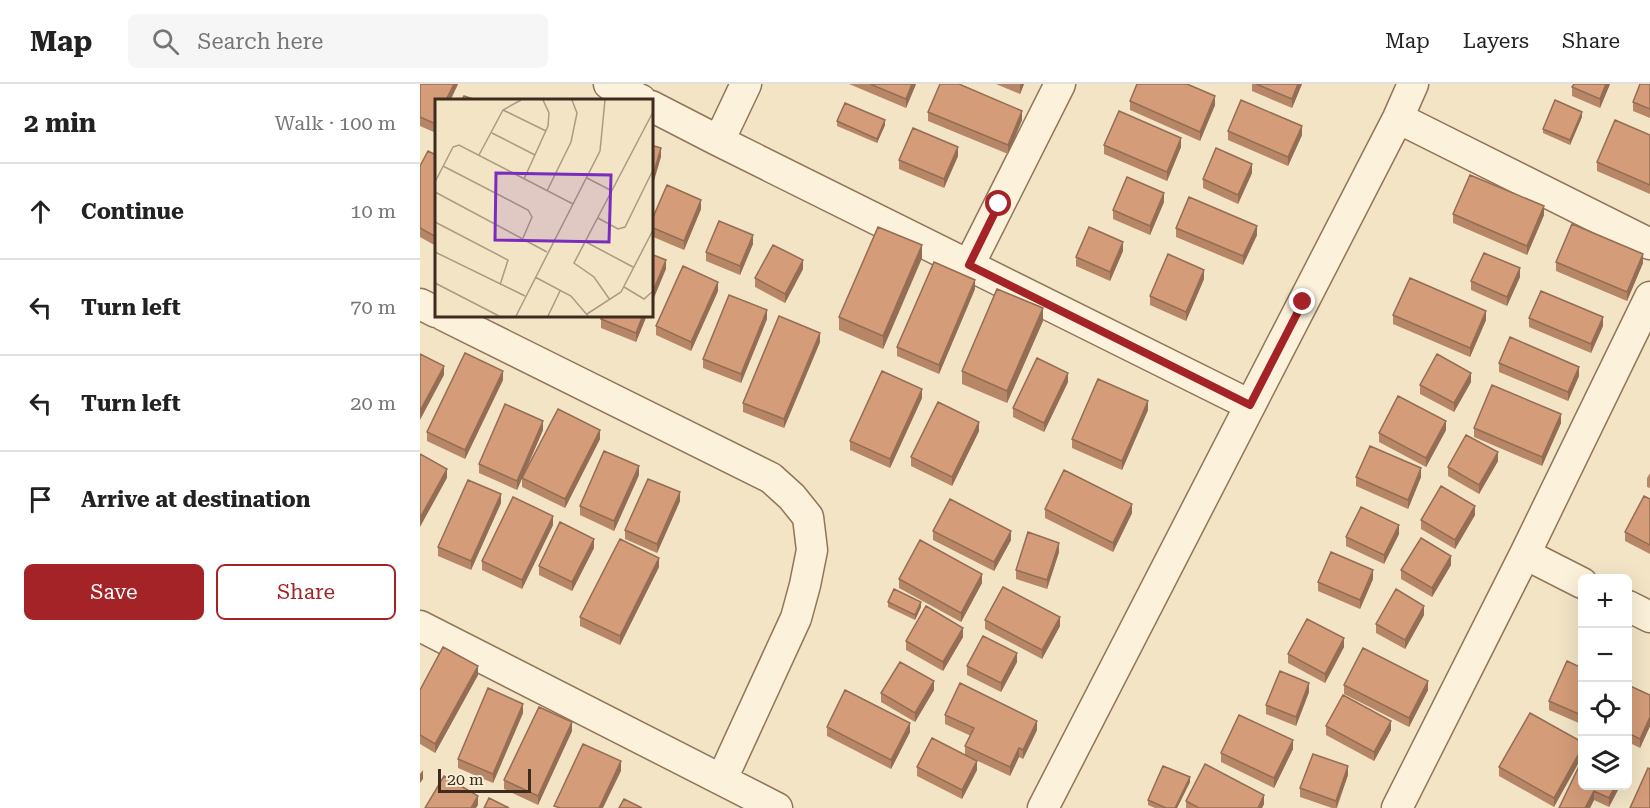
<!DOCTYPE html>
<meta charset="utf-8">
<style>
:root{--surface:#fff;--page:#f6f6f6;--text:#222;--muted:#767676;--line:#e0e0e0;--accent:#a42327}
body{margin:0;font-family:"Roboto Serif",serif;background:var(--page);color:var(--text)}
.controls{position:absolute;right:18px;bottom:18px;display:grid;overflow:hidden;border-radius:9px;box-shadow:0 6px 24px #0002}
.controls button{width:54px;height:54px;display:grid;place-items:center;padding:0;border:0;border-bottom:2px solid var(--line);background:var(--surface);color:var(--text);font:30px sans-serif}
.scale{position:absolute;left:18px;bottom:15px;width:93px;box-sizing:border-box;padding-left:6px;border:3px solid #3e2d1e;border-top:0;font-size:16px;line-height:21px;white-space:nowrap;color:#3e2d1e;-webkit-text-stroke:4px #f9eed6;paint-order:stroke}
.stop{position:absolute;width:18px;height:18px;margin:-14px;border:4px solid #a42327;border-radius:50%;background:#fff}
.stop.end{background:#a42327;border-color:#fff;box-shadow:0 2px 6px #0008}
.list{margin:0;padding:0;list-style:none}
h2{display:flex;justify-content:space-between;align-items:center;height:78px;margin:0;padding:0 24px;font-size:26px}
h2 small{font-size:20px;font-weight:400;color:var(--muted)}
.list li{display:grid;grid-template-columns:39px 1fr auto;gap:18px;align-items:center;box-sizing:border-box;height:96px;padding:0 24px;border-top:2px solid var(--line)}
.list b{display:block;font-size:22px;white-space:nowrap}
.list em{font-size:20px;font-style:normal;color:var(--muted)}
.actions{display:flex;gap:12px;padding:18px 24px}
.actions a{flex:1;padding:14px 0;border:2px solid var(--accent);border-radius:9px;text-align:center;font-size:21px;color:var(--accent)}
.actions .main{background:var(--accent);color:#fff}
.icon{flex:none;width:33px;height:33px;fill:none;stroke:currentColor;stroke-width:2;stroke-linecap:round;stroke-linejoin:round}
.map{position:relative;flex:none;width:1230px;height:724px;overflow:hidden}
header{display:flex;align-items:center;gap:36px;box-sizing:border-box;height:84px;padding:0 30px;background:var(--surface);border-bottom:2px solid var(--line)}
header strong{font-size:28px}
nav{display:flex;gap:33px;margin-inline-start:auto;font-size:21px}
.search{width:420px;height:54px;background:var(--page);display:flex;align-items:center;gap:15px;box-sizing:border-box;padding:0 21px;border-radius:9px;color:var(--muted);font-size:22px}
main{display:flex}
aside{flex:1;background:var(--surface)}
.map>svg:first-child{display:block}
.lines{fill:none;stroke-linecap:round;stroke-linejoin:round}
.minor-casing{stroke:#907559;stroke-width:33}
.minor{stroke:#fcf1da;stroke-width:30}
.wall{fill:#b68667}
.shaded-wall{fill:#946d54}
.building{fill:#d49c78;stroke:#946d54;stroke-width:1.5}
.route{stroke:#a42327;stroke-width:8}
.inset-road{fill:none;stroke:#aa9b82;stroke-width:1.5}
.view{fill:#7b2cbf;fill-opacity:0.15;stroke:#7b2cbf;stroke-width:3}
.inset-edge{fill:none;stroke:#3e2d1e;stroke-width:3}
</style>
<header>
<strong>Map</strong>
<div class="search"><svg class="icon" aria-label="search" viewBox="0 0 24 24"><circle cx="10" cy="10" r="6"/><path d="M15 15l6 6"/></svg>Search here</div>
<nav><a>Map</a><a>Layers</a><a>Share</a></nav>
</header>
<main>
<aside>
<h2>2 min<small>Walk · 100 m</small></h2>
<ul class="list">
<li><svg class="icon" aria-label="ahead" viewBox="0 0 24 24"><path d="M12 20V5M6 11l6-6 6 6"/></svg><div><b>Continue</b></div><em>10 m</em></li>
<li><svg class="icon" aria-label="left" viewBox="0 0 24 24"><path d="M17 20v-9H6M10 6l-5 5 5 5"/></svg><div><b>Turn left</b></div><em>70 m</em></li>
<li><svg class="icon" aria-label="left" viewBox="0 0 24 24"><path d="M17 20v-9H6M10 6l-5 5 5 5"/></svg><div><b>Turn left</b></div><em>20 m</em></li>
<li><svg class="icon" aria-label="arrive" viewBox="0 0 24 24"><path d="M6 21V4h12l-3 4 3 4H6"/></svg><div><b>Arrive at destination</b></div></li>
</ul>
<div class="actions"><a class="main">Save</a><a>Share</a></div>
</aside>
<div class="map">
<svg width="1230" height="724" viewBox="0 0 1230 724">
<rect width="100%" height="100%" fill="#f2e4c5"/>
<g class="lines">
<defs>
<path id="minor" d="M189 0 221 16
M231 22 299 57 830 321
M978 34 1230 160
M299 57 326 0
M549 181 640 0
M0 220 16 228
M23 231 351 394 372 413 388 433 392 466 385 501 376 534 302 695
M1105 470 1162 499
M1208 522 1230 533
M0 542 357 724
M623 724 978 34 993 0
M977 724 1105 470 1230 213"/>
</defs>
<!-- minor casing -->
<use href="#minor" class="minor-casing"/>
<!-- minor -->
<use href="#minor" class="minor"/>
</g>
<!-- wall -->
<path class="wall" d="M0 0H38L16 49 0 42Z
M429 0H496L486 24Z
M576 0H604L600 10Z
M832 0H882L872 24 832 7Z
M1154 0H1190L1180 24 1152 12V3Z
M1230 0V34L1213 27V18Z
M710 17 795 21 780 57 710 26Z
M508 28 602 36 588 70 508 37Z
M1162 33 1150 61 1123 49V45Z
M417 37 465 41 457 59 417 42Z
M808 47 882 51 868 82 808 56Z
M1230 51V110L1177 87V78Z
M684 61 761 63 747 97 684 70Z
M16 71V162L0 153V82Z
M538 72 524 104 479 85V76Z
M832 89 818 120 783 104V95Z
M744 118 730 151 693 135V126Z
M281 125 264 166 231 152V138Z
M1033 130 1124 131 1107 171 1033 139Z
M756 144 837 151 823 181 756 153Z
M333 160 320 191 286 177V168Z
M703 167 690 197 656 182V173Z
M502 174 463 265 419 246V233Z
M1136 178 1223 179 1207 217 1136 187Z
M383 185 365 219 335 203V194Z
M1100 193 1087 222 1051 206V197Z
M784 195 766 237 730 221V212Z
M555 205 519 290 477 272V263Z
M298 207 271 267 236 251V242Z
M227 231 216 258 181 244V235Z
M973 231 1066 236 1050 273 973 240Z
M1109 234 1183 242 1171 269 1109 243Z
M347 235 321 299 283 284V275Z
M623 237 587 319 542 300V287Z
M400 258 364 344 323 328V319Z
M1079 279 1159 292 1148 317 1079 288Z
M83 296 45 375 7 357V348Z
M648 298 624 348 593 333V324Z
M1051 298 1034 328 1000 310V301Z
M502 314 470 384 430 366V357Z
M728 326 702 386 652 364V355Z
M1141 339 1122 382 1054 353V344Z
M123 346 97 406 59 389V380Z
M1026 346 1006 383 959 358V349Z
M559 347 532 402 491 382V373Z
M180 355 145 424 102 403V394Z
M1078 377 1059 410 1028 392V383Z
M1230 389V404L1227 403V394Z
M219 391 194 447 160 431V422Z
M936 393H1001L988 425 936 402Z
M1230 415V470L1205 457V448Z
M260 417 237 469 205 455V446Z
M81 419 51 486 18 472V463Z
M625 425 712 429 693 468 625 434Z
M1055 431 1035 465 1001 445V436Z
M133 441 102 505 62 486V477Z
M513 447 591 456 574 487 513 456Z
M979 450 964 480 926 462V453Z
M174 464 152 507 119 491V482Z
M639 468 627 505 596 495V486Z
M1031 481 1012 513 981 495V486Z
M239 483 200 561 160 542V533Z
M479 495 562 499 541 538 479 504Z
M953 495 940 525 898 507V498Z
M468 518 501 523 495 536 468 523Z
M1004 531 985 565 956 549V540Z
M565 536 640 542 622 575 565 545Z
M543 553 523 587 486 566V557Z
M924 563 905 599 868 579V570Z
M597 578 581 608 547 591V582Z
M1162 584V636L1161 640 1129 626V617Z
M58 591 15 669 0 660V606Z
M924 601 1008 606 989 643 924 610Z
M1208 601 1230 611V642L1220 664 1208 658Z
M514 606 495 638 461 618V609Z
M889 608 876 642 846 630V621Z
M103 629 73 699 38 684V675Z
M525 631 617 646 603 675 599 673 590 692 545 671V662L551 652 525 640Z
M906 642 971 646 954 677 906 651Z
M407 643 490 648 471 685 407 652Z
M152 647 118 721 84 705V696Z
M1162 658 1134 723 1079 692V683Z
M873 665 854 704 801 678V669Z
M1162 676 1200 702 1189 723 1174 716 1170 724H1139Z
M497 683 557 686 542 715 497 692Z
M928 691 917 724H912L880 713V704Z
M770 698 757 724H735L728 721V716Z
M766 717 844 720 842 724H766Z"/>
<!-- shaded-wall -->
<path class="shaded-wall" d="M34 0H38L30 16H26Z
M492 0H496L486 24V15Z
M600 0H604L600 10Z
M878 0H882L872 24V15Z
M1186 0H1190L1180 24V15Z
M795 12V21L780 57V48Z
M602 27V36L588 70V61Z
M1162 28V33L1150 61V56Z
M465 36V41L457 59V55Z
M882 42V51L868 82V73Z
M761 54V63L747 97V88Z
M538 63V72L524 104V95Z
M241 64V73L231 107V98Z
M832 80V89L818 120V111Z
M744 109V118L730 151V142Z
M281 116V125L264 166V157Z
M1124 122V131L1107 171V162Z
M837 142V151L823 181V172Z
M333 151V160L320 191V182Z
M703 158V167L690 197V188Z
M502 161V174L463 265V252Z
M1223 170V179L1207 217V208Z
M246 176V185L231 221V212Z
M383 176V185L365 219V210Z
M1100 184V193L1087 222V213Z
M784 186V195L766 237V228Z
M555 196V205L519 290V281Z
M298 198V207L271 267V258Z
M623 224V237L587 319V307Z
M347 226V235L321 299V290Z
M1066 227V236L1050 273V264Z
M223 231H227L216 258V249Z
M1183 233V242L1171 269V260Z
M400 249V258L364 344V335Z
M24 282V291L0 336V327Z
M1159 283V292L1148 317V308Z
M83 287V296L45 375V366Z
M648 289V298L624 348V339Z
M1051 289V298L1034 328V319Z
M502 305V314L470 384V375Z
M728 317V326L702 386V377Z
M1141 330V339L1122 382V373Z
M123 337V346L97 406V397Z
M1026 337V346L1006 383V374Z
M559 338V347L532 402V393Z
M180 346V355L145 424V415Z
M1078 368V377L1059 410V401Z
M219 382V391L194 447V437Z
M1001 384V393L988 425V416Z
M27 385V394L0 443V434Z
M260 408V417L237 469V460Z
M81 410V419L51 486V477Z
M712 420V429L693 468V459Z
M1055 422V431L1035 465V456Z
M133 432V441L102 505V496Z
M979 441V450L964 480V471Z
M591 447V456L574 487V478Z
M174 455V464L152 507V498Z
M639 459V468L627 505V496Z
M1031 472V481L1012 513V504Z
M239 474V483L200 561V552Z
M953 486V495L940 525V516Z
M562 490V499L541 538V529Z
M501 518V523L495 536V531Z
M1004 522V531L985 565V556Z
M640 533V542L622 575V566Z
M543 544V553L523 587V578Z
M924 554V563L905 599V590Z
M597 569V578L581 608V599Z
M58 582V591L15 669V660Z
M514 597V606L495 638V629Z
M1008 597V606L989 643V634Z
M889 599V608L876 642V633Z
M103 620V629L73 699V690Z
M1162 627V636L1161 640V631Z
M1230 633V642L1220 664V655Z
M617 637V646L603 675V666Z
M971 637V646L954 677V668Z
M152 638V647L118 721V712Z
M490 639V648L471 685V676Z
M873 656V665L854 704V694Z
M599 664V673L590 692V683Z
M1162 664V673L1134 723V714Z
M201 677V687L183 724H179Z
M557 677V686L542 715V706Z
M928 682V691L916 724V717Z
M3 686V695L0 699V690Z
M770 693V698L757 724H755Z
M1195 702H1200L1189 723V714Z
M1174 707V716L1170 724H1165Z
M844 711V720L842 724H838Z
M58 712V721L56 724H51Z"/>
<!-- building -->
<path class="building" d="M0 0H34L26 16H16V40L0 33Z
M450 0H492L486 15Z
M520 0H539L602 27 588 61 508 28Z
M717 0H767L795 12 780 48 710 17Z
M836 0H878L872 15Z
M1154 0H1186L1180 15 1152 3Z
M1220 0H1230V25L1213 18Z
M44 12 56 16H42Z
M821 16 882 42 868 73 808 47Z
M1135 16 1162 28 1150 56 1123 45Z
M425 19 465 36 457 55 417 37Z
M699 27 761 54 747 88 684 61Z
M1195 36 1230 51V101L1177 78Z
M493 44 538 63 524 95 479 76Z
M231 61 241 64 231 98Z
M796 64 832 80 818 111 783 95Z
M8 67 16 71V153L0 144V82Z
M1050 91 1124 122 1107 162 1033 130Z
M707 93 744 109 730 142 693 126Z
M247 101 281 116 264 157 231 143V138Z
M769 113 837 142 823 172 756 144Z
M299 137 333 151 320 182 286 168Z
M1152 140 1223 170 1207 208 1136 178Z
M458 143 502 161 463 252 419 233Z
M669 143 703 158 690 188 656 173Z
M353 161 383 176 365 210 335 194Z
M1064 169 1100 184 1087 213 1051 197Z
M231 170 246 176 231 212Z
M748 170 784 186 766 228 730 212Z
M514 178 555 196 519 281 477 263Z
M263 182 298 198 271 258 236 242Z
M990 194 1066 227 1050 264 973 231Z
M577 205 623 224 587 307 542 287Z
M1121 207 1183 233 1171 260 1109 234Z
M309 211 347 226 321 290 283 275Z
M183 231H223L216 249 181 235Z
M359 232 400 249 364 335 323 319Z
M1090 253 1159 283 1148 308 1079 279Z
M45 269 83 287 45 366 7 348Z
M0 270 24 282 0 327Z
M1017 270 1051 289 1034 319 1000 301Z
M617 274 648 289 624 339 593 324Z
M462 287 502 305 470 375 430 357Z
M678 295 728 317 702 377 652 355Z
M1072 301 1141 330 1122 373 1054 344Z
M978 312 1026 337 1006 374 959 349Z
M518 318 559 338 532 393 491 373Z
M85 320 123 337 97 397 59 380Z
M138 325 180 346 145 415 102 394Z
M1046 351 1078 368 1059 401 1028 383Z
M950 362 1001 384 988 416 936 393Z
M184 367 219 382 194 437 160 422Z
M0 370 27 385 0 434Z
M644 386 712 420 693 459 625 425Z
M228 395 260 408 237 460 205 446Z
M48 396 81 410 51 477 18 463Z
M1021 402 1055 422 1035 456 1001 436Z
M1224 412 1230 415V461L1205 448Z
M93 413 133 432 102 496 62 477Z
M530 415 591 447 574 478 513 447Z
M941 423 979 441 964 471 926 453Z
M140 438 174 455 152 498 119 482Z
M608 448 639 459 627 496 596 486Z
M1001 454 1031 472 1012 504 981 486Z
M200 455 239 474 200 552 160 533Z
M500 456 562 490 541 529 479 495Z
M911 468 953 486 940 516 898 498Z
M583 503 640 533 622 566 565 536Z
M474 505 501 518 495 531 468 518Z
M976 505 1004 522 985 556 956 540Z
M506 522 543 544 523 578 486 557Z
M887 535 924 554 905 590 868 570Z
M563 552 597 569 581 599 547 582Z
M23 563 58 582 15 660 0 651V606Z
M943 564 1008 597 989 634 924 601Z
M1147 577 1162 584V627L1161 631 1129 617Z
M480 578 514 597 495 629 461 609Z
M860 587 889 599 876 633 846 621Z
M540 599 617 637 603 666 599 664 590 683 545 662 554 644 525 631Z
M1208 601 1230 611V633L1220 655 1208 649Z
M68 604 103 620 73 690 38 675Z
M425 606 490 639 471 676 407 643Z
M923 611 971 637 954 668 906 642Z
M119 623 152 638 118 712 84 696Z
M1110 629 1162 658V664L1134 714 1079 683Z
M819 631 873 656 854 694 801 669Z
M512 654 557 677 542 706 497 683Z
M163 660 201 677 179 724H140L134 722Z
M893 670 928 682 916 717 880 704Z
M1162 676V702H1195L1189 714 1174 707 1165 724H1139Z
M785 680 844 711 838 724H779L766 717Z
M743 682 770 693 755 724H746L728 716Z
M1228 684 1230 685V724H1210Z
M24 692 58 712 51 724H5Z
M69 714 89 724H64Z
M204 715 222 724H199Z"/>
<g class="lines">
<!-- route -->
<path class="route" d="M579 120 549 181 830 321 883 218"/>
</g>
<!-- overview -->
<g transform="translate(15 15)">
<rect width="218" height="218" fill="#f2e4c5"/>
<path class="inset-road" d="M68 11 111 32M57 34 100 56M44 56 68 11 86 1M8 67 93 111 97 118 88 139M152 79 177 92M89 80 113 27 114 14 108 1M0 83 18 48 24 46 138 105M112 92 136 43 142 14 137 1M0 93 112 153M163 119 183 130 190 128 218 71M0 123 73 161 65 186M151 143 198 168M0 153 90 197M100 178 136 197 153 217M0 184 64 217M189 188 209 200 218 192M175 201 159 178 139 164 218 13M152 215 186 193 218 131M81 217 165 52 170 1M113 217 125 192"/>
<path class="view" d="M61 74 176 76 174 143 60 141Z"/>
<rect width="218" height="218" class="inset-edge"/>
</g>
</svg>
<div class="controls">
<button>+</button>
<button>−</button>
<button><svg class="icon" aria-label="locate" viewBox="0 0 24 24"><circle cx="12" cy="12" r="6"/><path d="M12 2v4M12 18v4M2 12h4M18 12h4"/></svg></button>
<button><svg class="icon" aria-label="layers" viewBox="0 0 24 24"><path d="M12 4l9 5-9 5-9-5zM3 14l9 5 9-5"/></svg></button>
</div>
<div class="scale">20 m</div>
<div class="stop" style="left:579px;top:120px"></div>
<div class="stop end" style="left:883px;top:218px"></div>
</div>
</main>
